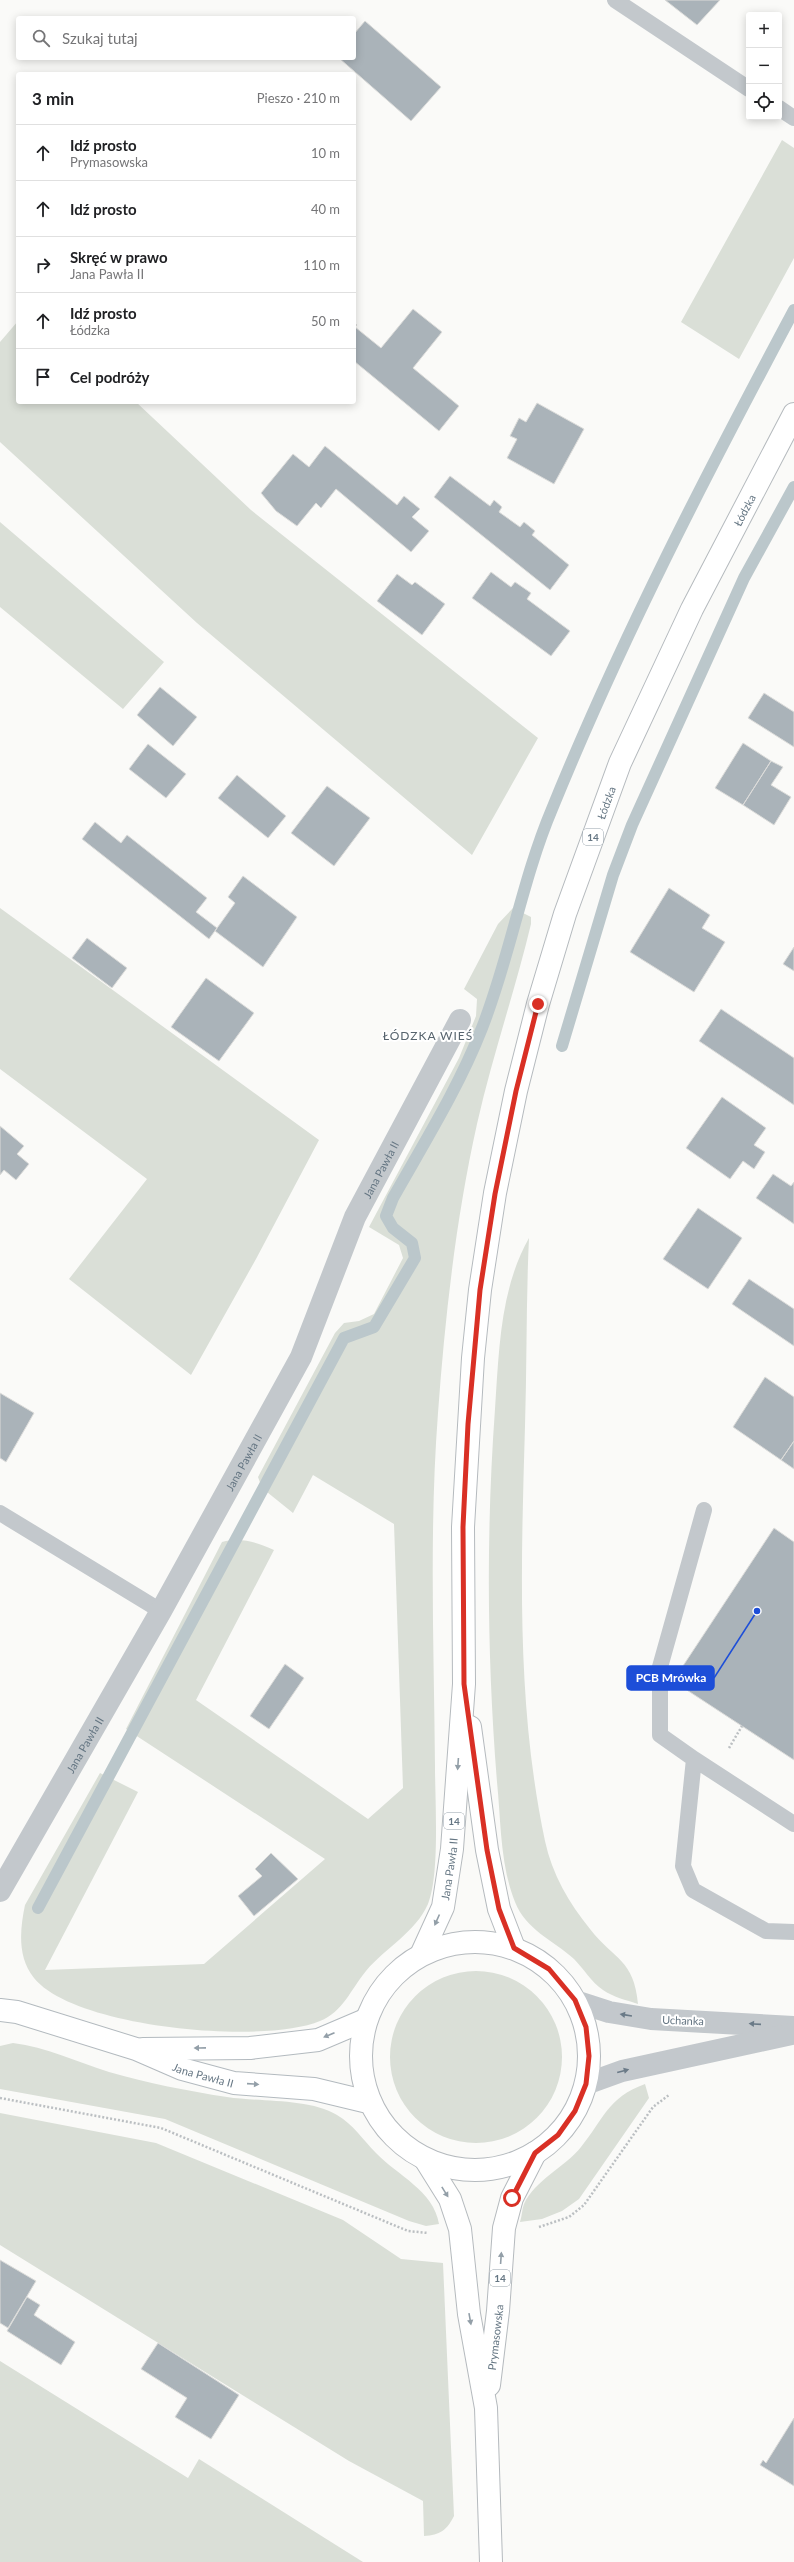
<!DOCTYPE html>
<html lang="pl">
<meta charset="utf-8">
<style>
:root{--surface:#fff;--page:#f6f6f6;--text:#202124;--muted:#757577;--line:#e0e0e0}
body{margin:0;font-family:Lato,sans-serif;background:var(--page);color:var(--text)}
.controls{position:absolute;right:12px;top:12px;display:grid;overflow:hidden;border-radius:4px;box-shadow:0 2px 10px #0003}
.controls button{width:36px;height:36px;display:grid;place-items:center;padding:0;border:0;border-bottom:1px solid var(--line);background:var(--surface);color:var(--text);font:20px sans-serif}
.stop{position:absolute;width:12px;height:12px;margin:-9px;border:3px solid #d93025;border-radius:50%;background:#fff}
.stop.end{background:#d93025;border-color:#fff;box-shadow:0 1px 4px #0008}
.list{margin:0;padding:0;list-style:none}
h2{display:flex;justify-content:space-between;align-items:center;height:52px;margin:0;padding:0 16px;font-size:17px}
h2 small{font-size:13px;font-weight:400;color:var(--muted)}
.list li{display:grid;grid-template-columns:26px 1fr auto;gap:12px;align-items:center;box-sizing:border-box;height:56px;padding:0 16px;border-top:1px solid var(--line)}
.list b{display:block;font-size:15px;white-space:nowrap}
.list p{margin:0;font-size:13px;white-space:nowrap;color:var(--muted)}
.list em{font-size:13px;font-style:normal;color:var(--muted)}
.icon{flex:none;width:22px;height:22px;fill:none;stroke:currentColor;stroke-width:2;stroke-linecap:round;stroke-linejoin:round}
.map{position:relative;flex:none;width:794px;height:2562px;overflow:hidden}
.search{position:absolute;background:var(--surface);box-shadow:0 2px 10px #0003;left:16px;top:16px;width:340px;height:44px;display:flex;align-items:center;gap:10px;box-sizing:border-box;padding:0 14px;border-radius:4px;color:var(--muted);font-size:15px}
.panel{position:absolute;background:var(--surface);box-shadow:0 2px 10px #0003;left:16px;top:72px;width:340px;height:332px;border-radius:4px}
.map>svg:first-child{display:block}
.green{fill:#dadfd7}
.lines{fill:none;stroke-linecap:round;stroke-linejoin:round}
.stream{stroke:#bbc7cb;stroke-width:12}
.building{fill:#aab3b9;stroke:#dcdcda}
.secondary-casing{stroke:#b3babf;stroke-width:24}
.primary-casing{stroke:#b5babe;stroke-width:24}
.path{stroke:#bbbfc2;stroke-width:2.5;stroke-dasharray:2 2;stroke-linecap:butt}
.lane{stroke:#c3c8cc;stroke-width:16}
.street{stroke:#c3c8cc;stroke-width:22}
.secondary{stroke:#fff;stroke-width:22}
.primary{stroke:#fff;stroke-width:22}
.oneway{fill:#939fa8}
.oneway2{fill:#6a7a87}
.route{stroke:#d93025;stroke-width:5}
.labels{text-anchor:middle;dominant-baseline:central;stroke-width:4;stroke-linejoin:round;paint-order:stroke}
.shield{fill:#fff;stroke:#939fa8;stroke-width:1}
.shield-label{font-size:10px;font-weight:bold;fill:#657683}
.street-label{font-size:11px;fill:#657683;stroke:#fff}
.neighbourhood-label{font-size:12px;letter-spacing:1px;fill:#57646e;stroke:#fff}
.leader{fill:none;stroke:#1d4ed8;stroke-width:1.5}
.callout-dot{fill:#1d4ed8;stroke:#fff;stroke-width:1.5}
.callout{fill:#1d4ed8;stroke:#1d4ed8;stroke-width:1.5}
.callout-label{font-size:12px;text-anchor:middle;font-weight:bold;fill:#fff}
</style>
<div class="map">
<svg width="794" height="2562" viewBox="0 0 794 2562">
<rect width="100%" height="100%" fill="#fafaf8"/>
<!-- green -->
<path class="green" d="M782 140 794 148V258L739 359 681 322Z
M18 321V402H136L251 510 538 738 472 855 197 623 0 442V342Z
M0 522 164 662 123 709 0 607Z
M0 908 319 1140 256 1259 191 1375 69 1279 147 1179 0 1069Z
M513 908 531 917V924C515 991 492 1057 477 1124 456 1218 445 1317 438 1413 429 1530 434 1649 435 1766 435 1800 440 1875 428 1904 415 1933 386 1947 366 1971 351 1989 343 2012 320 2021 263 2045 74 2028 34 1978 17 1957 20 1929 25 1905L100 1773 138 1792 45 1970 204 1964 325 1859 126 1729 222 1542C241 1537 256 1542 274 1550L196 1700 368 1819 403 1788 394 1524 313 1475 293 1513 262 1488 258 1477 335 1333 344 1323 359 1321 374 1314 403 1258 399 1245 369 1227 459 1058 476 1016 477 999 464 989 498 924Z
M529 1238C526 1300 527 1363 525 1426 521 1565 516 1704 545 1841 552 1874 569 1903 590 1929 614 1960 634 1959 638 2004 626 2000 613 1997 603 1990 591 1982 584 1969 574 1959 553 1940 526 1930 515 1902 500 1865 501 1821 497 1782 487 1657 486 1534 495 1409 499 1351 500 1289 529 1238Z
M390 2057a86 86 0 1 1 172 0a86 86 0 1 1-172 0Z
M13 2043C46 2047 77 2062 109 2072 148 2083 187 2091 227 2097 259 2102 309 2098 337 2115 353 2124 363 2140 376 2153 397 2175 434 2191 439 2224L426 2226 409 2221 165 2119 0 2089V2046Z
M645 2084 649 2098 579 2199 562 2211 542 2219 520 2222C522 2216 522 2209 524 2204 535 2180 565 2167 581 2147 604 2119 607 2098 645 2084Z
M0 2113 156 2143 343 2220 401 2259 443 2263 454 2516C447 2530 440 2535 424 2536L423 2501 349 2461 0 2245Z
M0 2361 188 2478 199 2459 363 2562H0Z"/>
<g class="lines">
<!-- stream -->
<path class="stream" d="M562 1046 613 875 632 825 744 578 794 487
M38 1908 344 1338 374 1327 415 1258 412 1243 393 1228 386 1216 393 1198C424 1143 459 1087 482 1028 510 957 522 880 552 809 622 637 707 473 794 310"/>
</g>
<!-- building -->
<path class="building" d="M665 0H720L697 25Z
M365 21 441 87 411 121 339 58H354V34Z
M413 309 442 332 413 368 459 406 439 431 354 361V323L357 325 355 327 381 348Z
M537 403 584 429 554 484 507 458 517 439 510 436 519 418 526 422Z
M325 446 397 505 404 496 420 509 412 517 429 531 411 552 336 489 321 508 316 503 297 526 276 511 261 493 293 454 309 467Z
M450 476 490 506 494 500 502 507 499 512 520 527 524 522 535 531 532 535 569 565 550 590 434 497Z
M491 572 511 587 515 582 531 593 527 599 570 631 551 656 472 598Z
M397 574 412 585 415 582 445 604 422 635 377 601Z
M160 687 197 717 173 746 137 715Z
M764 693 794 712V747L748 718Z
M743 743 771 761 743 805 715 788Z
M148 744 186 774 166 798 129 769Z
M771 761 783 767 771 785 791 797 774 825 743 805Z
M237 775 286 816 268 838 218 798Z
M327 786 370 818 334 866 291 833Z
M95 822 121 843 127 835 207 898 196 912 217 928 209 939 82 839Z
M243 876 297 917 263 967 215 931 235 903 228 897Z
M669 888 710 915 702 928 725 942 694 992 630 952Z
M87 938 127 968 112 988 72 958Z
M794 947V971L783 964Z
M206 978 254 1013 219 1061 171 1027Z
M721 1009 794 1058V1105L699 1041Z
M722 1097 766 1128 754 1145 765 1152 754 1169 743 1161 730 1179 686 1148Z
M0 1126 24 1146 17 1154 29 1164 16 1180 4 1170 0 1175Z
M773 1174 791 1186 794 1182V1224L756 1198Z
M698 1208 742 1238 708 1289 663 1259Z
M749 1279 794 1309V1346L732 1304Z
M765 1377 794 1397V1441L781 1460 733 1427Z
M0 1393 34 1413 6 1462 0 1458Z
M794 1441V1469L781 1460Z
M774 1528 794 1542V1760L673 1681Z
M285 1664 304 1678 269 1729 250 1716Z
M271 1853 298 1879 254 1916 238 1896 262 1876 255 1869Z
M0 2260 36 2281 8 2328 0 2323Z
M27 2297 40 2305 34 2315 75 2342 61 2365 7 2331Z
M158 2343 239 2395 211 2439 175 2417 187 2398 141 2369Z
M794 2418V2486L760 2465 763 2460 766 2463Z"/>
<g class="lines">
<defs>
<g id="secondary">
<path id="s2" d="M0 2010 17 2012 136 2049 182 2069 234 2083 314 2089 368 2102"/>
<path d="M143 2049 250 2048 318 2040 365 2020"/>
</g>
<g id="primary">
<path d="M470 1727 487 1850 499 1909 514 1948"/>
<circle cx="475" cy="2056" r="114"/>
<path id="s3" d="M422 1953 443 1907 452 1849 464 1684 463 1527 473 1358 480 1290 495 1193 516 1091 538 1004 565 914 620 763 692 609 794 414"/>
<path d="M425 2159 450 2199 460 2229 469 2314 486 2408 491 2562"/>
<path id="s4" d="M489 2385 498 2311 504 2228 512 2198 535 2153"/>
</g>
</defs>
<!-- secondary casing -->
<use href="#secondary" class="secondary-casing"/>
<!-- primary casing -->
<use href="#primary" class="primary-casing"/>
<!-- path -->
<path class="path" d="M729 1748 742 1726
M0 2098 161 2128 408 2231 428 2233
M539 2227 569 2217 584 2205 653 2107 669 2095"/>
<!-- lane -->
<path class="lane" d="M615 0 749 89
M779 108 794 118
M0 1513 161 1611
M694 1759 660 1735V1667L704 1510
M794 1824 694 1759 683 1866 693 1890 766 1931 794 1932"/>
<!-- street -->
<g class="street">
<path id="s1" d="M0 1891 161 1611 301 1357 355 1217 460 1020"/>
<path d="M575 2001 609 2012 651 2019 794 2027"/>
<path d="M586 2084 622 2071 792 2034"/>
</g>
<!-- secondary -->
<use href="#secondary" class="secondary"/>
<!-- primary -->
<use href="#primary" class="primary"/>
</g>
<!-- one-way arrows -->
<defs><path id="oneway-solid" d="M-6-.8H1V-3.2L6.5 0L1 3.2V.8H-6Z"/></defs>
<g class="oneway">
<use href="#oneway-solid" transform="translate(458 1764) rotate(94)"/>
<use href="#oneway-solid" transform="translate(437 1920) rotate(114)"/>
<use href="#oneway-solid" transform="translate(329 2035) rotate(157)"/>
<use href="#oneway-solid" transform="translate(200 2048) rotate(179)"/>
<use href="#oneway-solid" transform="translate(253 2084) rotate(4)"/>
<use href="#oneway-solid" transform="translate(445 2192) rotate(58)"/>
<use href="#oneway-solid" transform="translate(501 2258) rotate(-86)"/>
<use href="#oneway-solid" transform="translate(470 2319) rotate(80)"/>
</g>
<g class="oneway2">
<use href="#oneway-solid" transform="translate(626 2015) rotate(-171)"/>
<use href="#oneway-solid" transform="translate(755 2024) rotate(-176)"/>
<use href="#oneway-solid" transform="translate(623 2071) rotate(-15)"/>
</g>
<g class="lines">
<!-- route -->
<path class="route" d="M512 2198 535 2153 558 2135 575 2111 586 2084 589 2056 586 2027 575 2000 549 1969 514 1948 499 1909 487 1850 464 1684 463 1527 468 1424 480 1290 495 1194 516 1091 538 1004"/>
</g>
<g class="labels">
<!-- shield labels -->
<g class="shield">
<rect x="583" y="829" width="20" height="16" rx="3"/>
<rect x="444" y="1813" width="20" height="16" rx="3"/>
<rect x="490" y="2270" width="20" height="16" rx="3"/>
</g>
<g class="shield-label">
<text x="593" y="837">14</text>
<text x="454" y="1821">14</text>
<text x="500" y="2278">14</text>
</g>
<!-- street labels -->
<g class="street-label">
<text stroke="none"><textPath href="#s3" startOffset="1498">Łódzka</textPath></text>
<text stroke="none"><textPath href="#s3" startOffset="1174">Łódzka</textPath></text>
<text stroke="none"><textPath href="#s1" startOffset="817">Jana Pawła II</textPath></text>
<text stroke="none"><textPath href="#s1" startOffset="493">Jana Pawła II</textPath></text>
<text stroke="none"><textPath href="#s1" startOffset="169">Jana Pawła II</textPath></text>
<text stroke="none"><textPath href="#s3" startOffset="89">Jana Pawła II</textPath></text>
<text transform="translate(683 2020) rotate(2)">Uchanka</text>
<text stroke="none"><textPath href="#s2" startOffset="214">Jana Pawła II</textPath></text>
<text stroke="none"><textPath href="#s4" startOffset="48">Prymasowska</textPath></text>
</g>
<!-- neighbourhood labels -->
<g class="neighbourhood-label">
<text x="428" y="1035">ŁÓDZKA WIEŚ</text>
</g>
</g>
<!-- callouts -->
<path class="leader" d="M757 1611L714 1678"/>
<circle class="callout-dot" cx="757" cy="1611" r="4"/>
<rect class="callout" x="627" y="1666" width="87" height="24" rx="4"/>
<g class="callout-label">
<text x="671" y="1682">PCB Mrówka</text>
</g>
</svg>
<div class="controls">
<button>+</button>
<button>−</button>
<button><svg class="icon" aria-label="locate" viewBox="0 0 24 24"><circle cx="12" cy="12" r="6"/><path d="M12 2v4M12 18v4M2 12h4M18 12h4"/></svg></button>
</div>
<div class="stop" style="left:512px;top:2198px"></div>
<div class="stop end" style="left:538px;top:1004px"></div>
<div class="search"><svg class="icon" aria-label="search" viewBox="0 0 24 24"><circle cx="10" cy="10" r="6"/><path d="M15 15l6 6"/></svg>Szukaj tutaj</div>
<section class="panel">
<h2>3 min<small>Pieszo · 210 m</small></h2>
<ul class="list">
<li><svg class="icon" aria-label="ahead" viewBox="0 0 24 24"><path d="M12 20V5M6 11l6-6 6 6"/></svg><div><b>Idź prosto</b><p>Prymasowska</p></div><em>10 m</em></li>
<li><svg class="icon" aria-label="ahead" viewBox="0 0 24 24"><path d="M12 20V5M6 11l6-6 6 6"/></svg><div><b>Idź prosto</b></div><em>40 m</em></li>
<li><svg class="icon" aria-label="right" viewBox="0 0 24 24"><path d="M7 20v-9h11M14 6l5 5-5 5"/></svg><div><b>Skręć w prawo</b><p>Jana Pawła II</p></div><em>110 m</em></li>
<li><svg class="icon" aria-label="ahead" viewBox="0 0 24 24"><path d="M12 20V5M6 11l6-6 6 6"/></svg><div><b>Idź prosto</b><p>Łódzka</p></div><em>50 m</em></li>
<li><svg class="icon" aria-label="arrive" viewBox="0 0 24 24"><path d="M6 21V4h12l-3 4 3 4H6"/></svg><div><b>Cel podróży</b></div></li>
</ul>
</section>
</div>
